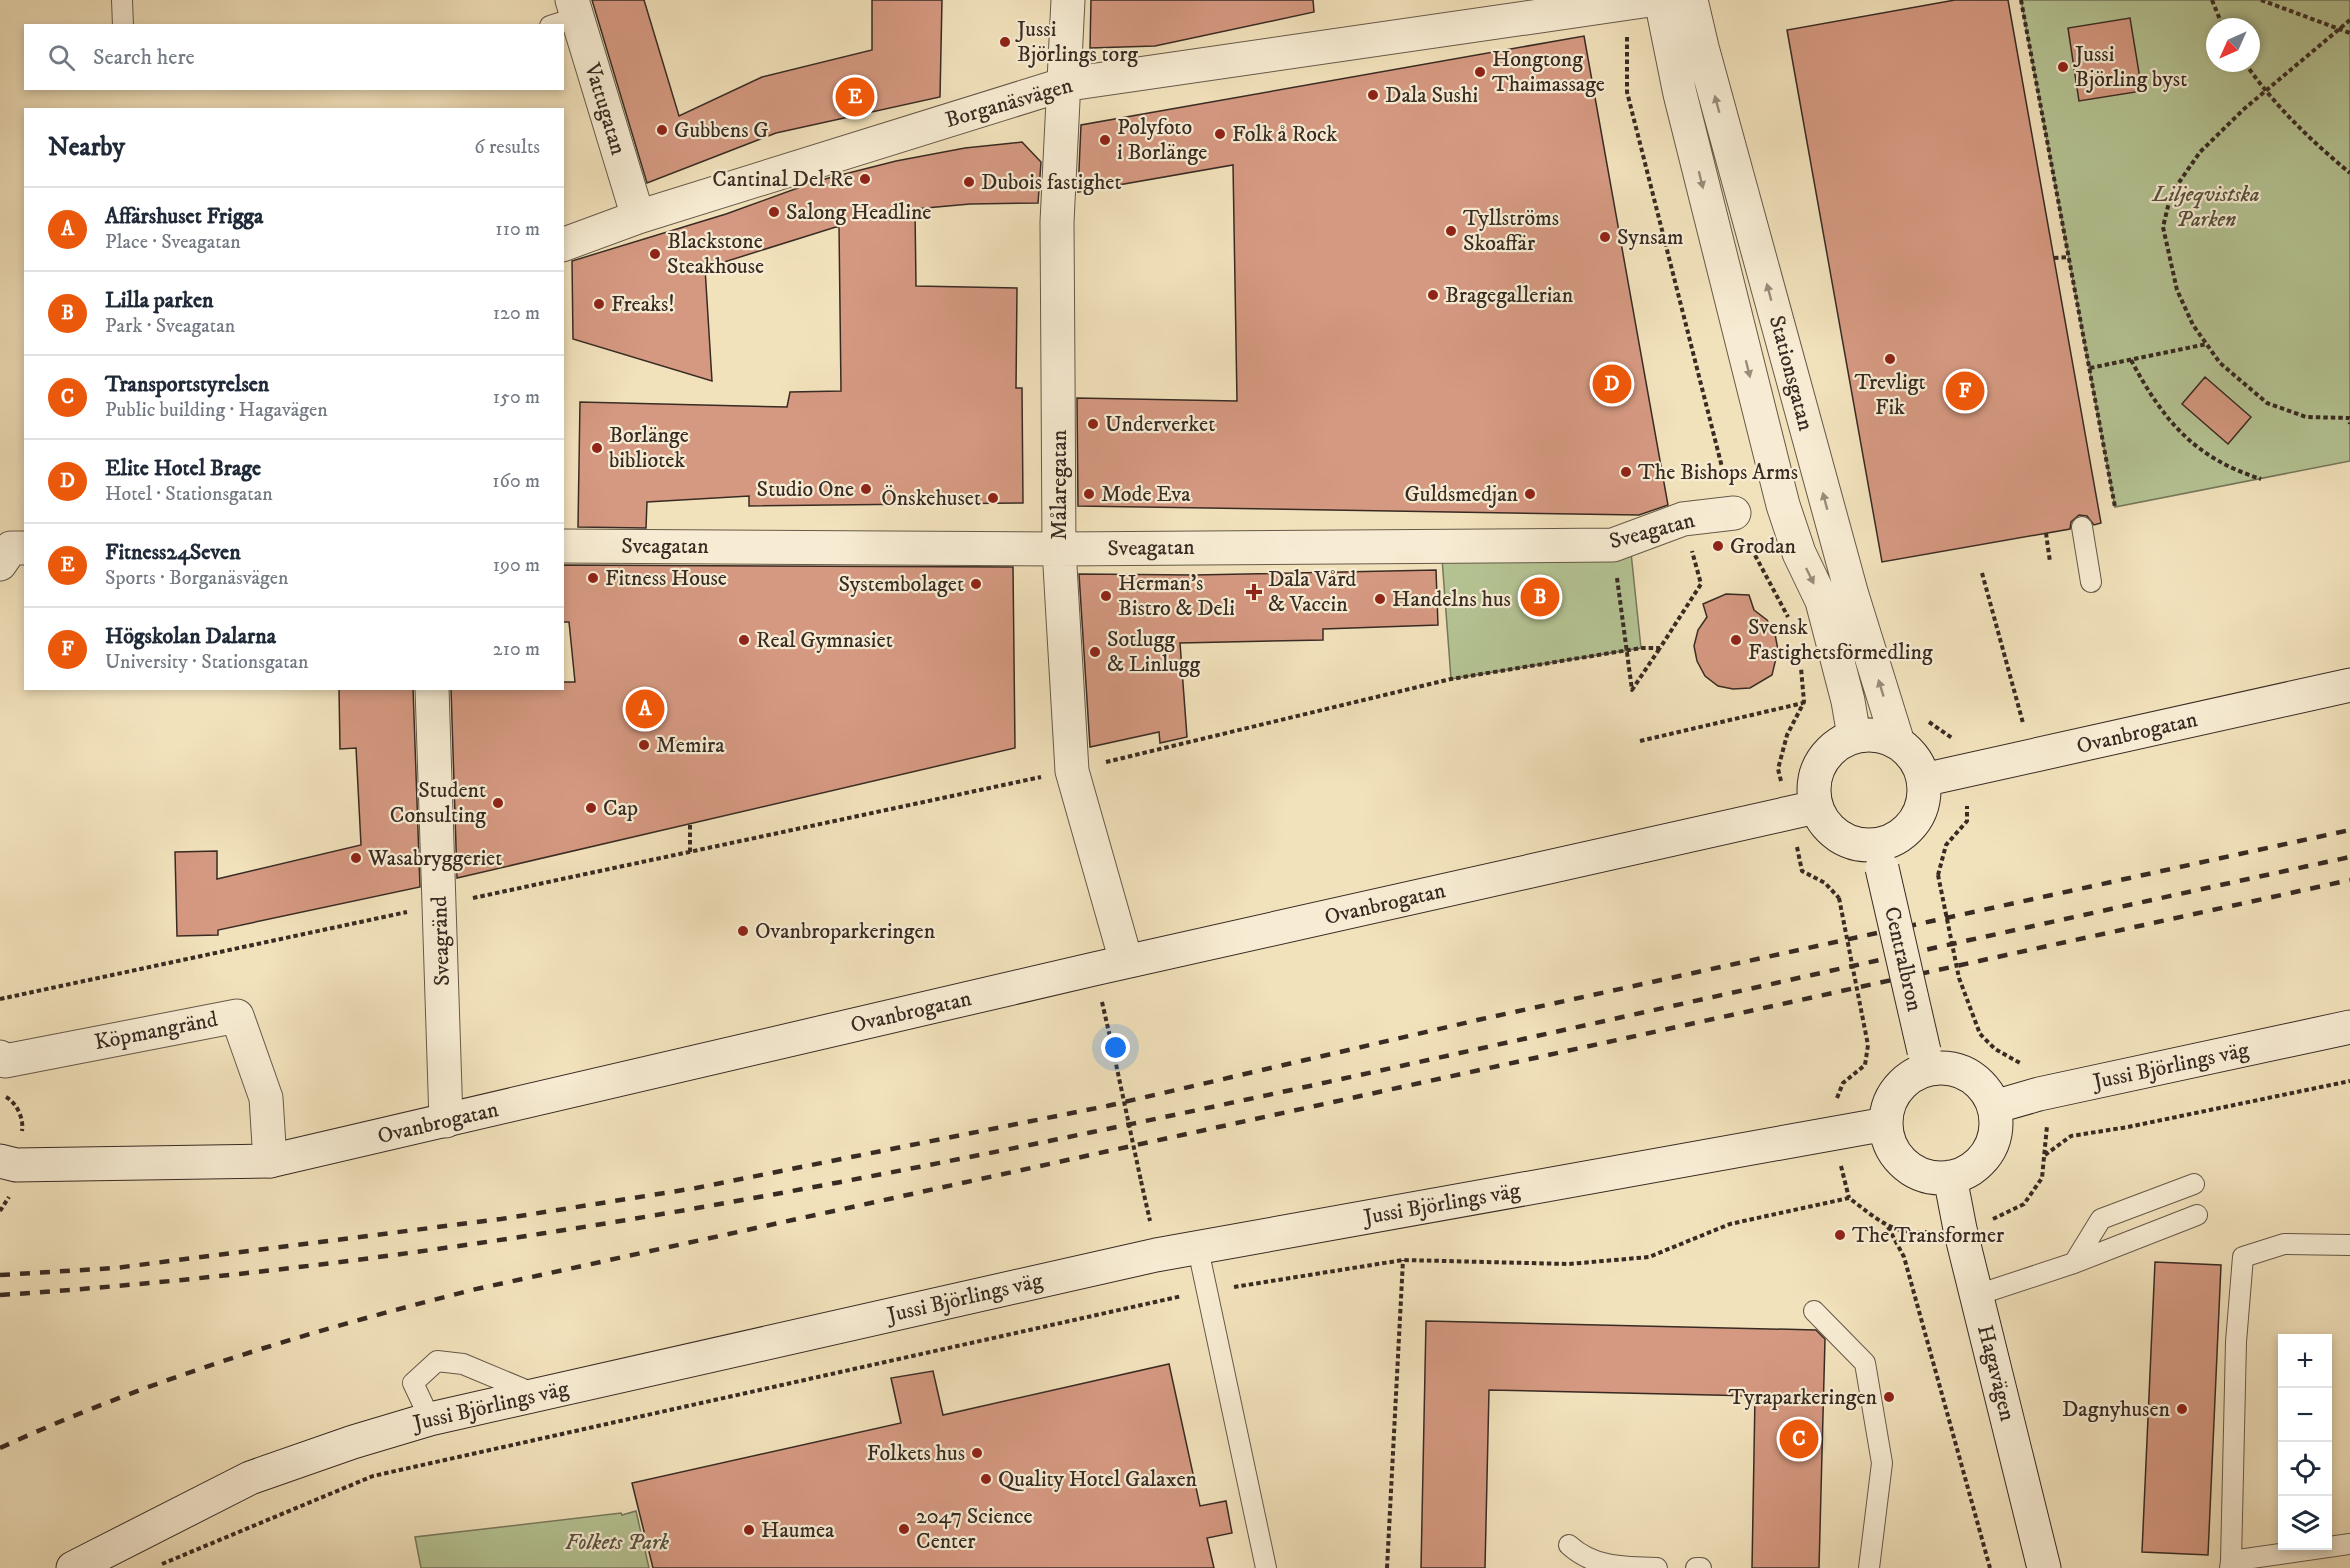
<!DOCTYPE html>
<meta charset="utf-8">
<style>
:root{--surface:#fff;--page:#f6f6f7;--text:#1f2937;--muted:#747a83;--line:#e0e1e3;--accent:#ea580c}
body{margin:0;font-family:"IM FELL DW Pica",serif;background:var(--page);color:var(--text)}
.controls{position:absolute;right:18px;bottom:18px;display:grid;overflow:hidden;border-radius:0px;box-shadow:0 3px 9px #0003}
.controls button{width:54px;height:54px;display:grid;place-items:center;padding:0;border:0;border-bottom:2px solid var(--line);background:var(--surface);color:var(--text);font:30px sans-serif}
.compass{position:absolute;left:2206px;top:18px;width:54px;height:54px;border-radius:50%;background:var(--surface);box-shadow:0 3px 9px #0003;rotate:225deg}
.you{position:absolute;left:1116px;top:1048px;width:21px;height:21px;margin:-15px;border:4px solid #fff;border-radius:50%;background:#1a73e8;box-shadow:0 0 0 9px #1a73e833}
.badge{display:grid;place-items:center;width:39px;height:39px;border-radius:50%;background:var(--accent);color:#fff;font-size:20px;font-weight:700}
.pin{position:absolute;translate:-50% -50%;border:3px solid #fff;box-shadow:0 2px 6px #0006}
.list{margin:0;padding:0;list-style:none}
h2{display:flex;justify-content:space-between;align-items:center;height:78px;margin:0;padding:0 24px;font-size:26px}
h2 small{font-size:20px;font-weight:400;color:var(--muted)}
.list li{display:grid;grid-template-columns:39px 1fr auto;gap:18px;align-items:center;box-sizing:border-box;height:84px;padding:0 24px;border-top:2px solid var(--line)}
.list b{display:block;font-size:22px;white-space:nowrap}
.list p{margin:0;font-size:20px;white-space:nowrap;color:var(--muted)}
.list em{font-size:20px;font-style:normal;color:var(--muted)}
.icon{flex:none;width:33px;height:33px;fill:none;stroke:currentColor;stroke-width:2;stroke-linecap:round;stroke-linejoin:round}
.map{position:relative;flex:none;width:2350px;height:1568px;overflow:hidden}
.search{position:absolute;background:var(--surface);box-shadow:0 3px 9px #0003;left:24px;top:24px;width:540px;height:66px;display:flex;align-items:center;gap:15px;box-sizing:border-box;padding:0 21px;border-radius:0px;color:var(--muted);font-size:22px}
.panel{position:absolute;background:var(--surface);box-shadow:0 3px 9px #0003;left:24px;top:108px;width:540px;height:582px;border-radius:0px}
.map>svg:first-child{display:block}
.green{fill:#b5c494;stroke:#76785c;stroke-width:1.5;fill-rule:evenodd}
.building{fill:#d59981;stroke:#382b23;stroke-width:1.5}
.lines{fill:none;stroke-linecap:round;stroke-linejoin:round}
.lane-casing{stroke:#665949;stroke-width:22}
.street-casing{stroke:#665949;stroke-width:35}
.secondary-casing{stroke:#382b23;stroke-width:35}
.path{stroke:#382b23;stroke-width:4;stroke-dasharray:4.5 3;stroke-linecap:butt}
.lane{stroke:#f7ecd3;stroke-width:20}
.street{stroke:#f7ecd3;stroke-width:33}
.secondary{stroke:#f7ecd3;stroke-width:33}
.rail{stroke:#382b23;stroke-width:4.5;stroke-dasharray:10 10;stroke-linecap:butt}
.secondary-bridge-casing{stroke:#382b23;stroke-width:35;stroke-linecap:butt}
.path-bridge{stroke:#382b23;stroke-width:4;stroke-dasharray:4.5 3;stroke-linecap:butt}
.secondary-bridge{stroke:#f7ecd3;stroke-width:33}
.oneway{fill:#988c7b}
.poi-dot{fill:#8f2418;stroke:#f7ecd3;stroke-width:2}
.labels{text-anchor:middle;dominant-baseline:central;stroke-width:4.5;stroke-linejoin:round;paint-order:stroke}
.poi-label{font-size:22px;fill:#382b23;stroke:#f7ecd3;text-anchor:start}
.street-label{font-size:22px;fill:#382b23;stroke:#f7ecd3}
.park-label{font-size:22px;font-style:italic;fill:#57513f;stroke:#f7ecd3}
</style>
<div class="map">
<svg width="2350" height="1568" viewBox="0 0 2350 1568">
<rect width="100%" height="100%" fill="#f2e2bc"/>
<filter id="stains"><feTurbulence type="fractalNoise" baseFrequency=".00333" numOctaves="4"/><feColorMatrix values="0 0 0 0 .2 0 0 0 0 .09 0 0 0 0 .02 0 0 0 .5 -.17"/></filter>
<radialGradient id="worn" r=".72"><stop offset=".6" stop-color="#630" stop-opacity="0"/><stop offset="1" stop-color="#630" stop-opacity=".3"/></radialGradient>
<!-- green -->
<path class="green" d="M2021 0H2350V461L2115 507ZM2215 27H2251V63H2215Z
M1630 543 1641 648 1451 679 1441 545Z
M636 1511 649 1568H421L415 1537 621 1513 622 1515Z"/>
<!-- building -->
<path class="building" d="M592 0H644L679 116 762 77 872 50V0H942L940 97 776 133 647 183Z
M1091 0H1313L1314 12 1155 46 1090 48Z
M1955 0H2008L2101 523 2094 525 2087 516 2079 515 2071 522 2070 529 1882 562 1787 30Z
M2130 18 2142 91 2079 101 2068 28Z
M1584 36 1668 505 1639 515 1078 506 1077 398 1237 401 1233 165 1078 192 1081 125Z
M1022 142 1041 162 1038 203 970 204 915 209 916 286 1017 288 1016 388H1022L1023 503 749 506V496L647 502 646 528 578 527 580 402 787 407 790 392 841 391 839 226 705 268 712 381 573 339 572 261 726 214 817 181 896 161 965 148Z
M2205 377 2251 417 2228 444 2182 404Z
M562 565 1013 567 1015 748 457 878 451 688H562V682H575L569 622H562Z
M1436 570 1438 625 1323 629V640L1180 643 1187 737 1160 743 1159 732 1090 747 1079 574 1194 575Z
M1726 594 1749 595 1754 610 1767 620 1775 634 1778 650 1772 675 1750 688 1733 689 1718 686 1705 676 1697 661 1694 646 1698 630 1707 617 1703 604Z
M339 688H413L420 887 218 930V935L177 936 175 852 217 851V879L361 845 356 748 340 749Z
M2155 1262 2221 1265 2208 1555 2142 1552Z
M1426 1321 1816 1330 1825 1339 1819 1568H1752L1755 1396 1489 1390 1485 1568H1421Z
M1169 1364 1200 1506 1226 1501 1232 1533 1207 1538 1214 1568H653L632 1483 901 1423 891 1378 933 1371 943 1415Z"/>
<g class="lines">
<defs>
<path id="lane" d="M122 0 123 26
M550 26 578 17
M2082 527 2091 582
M1198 1249 1266 1568
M2074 1263 2101 1219 2194 1184
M1977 1295 2074 1263 2197 1215
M1814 1311 1865 1363 1882 1463 1869 1568
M430 1419 413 1383 437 1361 463 1364 535 1394
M1569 1545C1594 1568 1625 1567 1657 1568
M2231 1561 2236 1342 2243 1257 2284 1244 2350 1245
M1696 1568H1701
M2230 1568 2231 1561 2350 1544"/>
<path id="street" d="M572 0 638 217
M1068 0 1057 222 1058 373 1059 549 1072 771 1126 961
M1661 0 1680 94 1783 505 1799 553 1822 601 1848 701 1854 736
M1691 0 1702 47 1852 595 1898 743
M562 245 638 217 1062 85 1650 0
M562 546 1059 549 1613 545 1683 519 1734 513
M0 564 11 548H26
M432 688 446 1121
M0 1057 5 1061 237 1016 266 1098 270 1161"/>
<path id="secondary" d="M1814 790a55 55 0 1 1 110 0a55 55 0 1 1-110 0Z
M1923 780 2350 685
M1886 1123a55 55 0 1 1 110 0a55 55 0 1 1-110 0Z
M1994 1107 2039 1094 2350 1027
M0 1161 16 1165 270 1161 1094 969 1816 807
M1950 1177 1960 1229 2044 1568
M73 1568 250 1478 353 1442 430 1419 1156 1255 1886 1124"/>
</defs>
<!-- lane casing -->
<use href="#lane" class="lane-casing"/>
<!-- street casing -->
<use href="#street" class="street-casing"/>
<!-- secondary casing -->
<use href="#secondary" class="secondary-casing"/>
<!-- path -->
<path class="path" d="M2021 0 2115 507
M2212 0 2223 27
M2261 0 2350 33
M2350 20 2244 109 2200 152 2171 194 2163 227 2177 290 2193 325 2220 363 2267 403 2306 417 2349 418 2350 424
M1627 37V92L1725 479
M2245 63C2274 105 2311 141 2350 173
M2054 258 2069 257
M2131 360C2163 420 2194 458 2261 479
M2090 368 2207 344
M2046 533 2050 562
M1748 542 1788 617
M1982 573 2023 723
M1617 578 1632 690 1660 648
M1929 722 1952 738
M1640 741 1803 703
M1106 762 1451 679 1641 648H1660L1701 584 1692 551
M1781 781 1778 769 1787 735 1804 702 1801 668
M1797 847 1802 871 1825 883 1839 898
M690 852V823
M1938 875 1946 845 1967 821V806
M473 898 1041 777
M0 999 407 912
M1102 1002 1113 1050
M1980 1034 1995 1049 2020 1063
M6 1097C17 1103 24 1119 22 1131
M1837 1098 1843 1083 1865 1065 1868 1045
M2045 1155 2071 1136 2128 1127 2350 1081
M1841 1166 1849 1198
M1141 1181 1150 1221
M0 1211 9 1197
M1993 1219 2024 1204 2042 1178 2047 1126
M1888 1227 1904 1257 1990 1568
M1234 1287 1403 1260 1569 1264 1649 1257 1730 1224 1849 1198C1876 1218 1892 1235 1927 1232
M162 1564 373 1476 1182 1296
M1387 1568 1403 1260"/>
<!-- lane -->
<use href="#lane" class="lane"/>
<!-- street -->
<use href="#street" class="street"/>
<!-- secondary -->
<use href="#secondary" class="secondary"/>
<!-- rail -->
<path class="rail" d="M0 1275 115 1268 501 1219 696 1188 1107 1106 1482 1019 2350 830
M0 1295C441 1266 874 1180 1305 1087 1653 1011 2001 932 2350 857
M0 1448C152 1378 310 1331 472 1290L2350 880"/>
<defs>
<path id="secondary-bridge" d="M1882 868 1924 1051"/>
</defs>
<!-- secondary-bridge casing -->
<use href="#secondary-bridge" class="secondary-bridge-casing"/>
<!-- path-bridge -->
<path class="path-bridge" d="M1938 875 1959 978 1980 1034
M1839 898 1868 1045
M1113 1050 1141 1181"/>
<!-- secondary-bridge -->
<use href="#secondary-bridge" class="secondary-bridge"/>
</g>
<!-- one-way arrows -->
<defs><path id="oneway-solid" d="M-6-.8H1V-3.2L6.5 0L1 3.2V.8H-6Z" transform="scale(1.5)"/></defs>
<g class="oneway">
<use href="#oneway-solid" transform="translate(1717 104) rotate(-105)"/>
<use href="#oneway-solid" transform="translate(1701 180) rotate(76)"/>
<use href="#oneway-solid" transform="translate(1769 292) rotate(-105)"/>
<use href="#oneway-solid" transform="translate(1748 369) rotate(76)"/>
<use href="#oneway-solid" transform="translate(1825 501) rotate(-105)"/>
<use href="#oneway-solid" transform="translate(1810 576) rotate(64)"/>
<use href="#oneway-solid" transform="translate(1881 688) rotate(-107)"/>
</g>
<!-- markers -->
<g class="poi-dot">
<circle cx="1005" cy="42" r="6"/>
<circle cx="2063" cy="67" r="6"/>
<circle cx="1480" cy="72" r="6"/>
<circle cx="1373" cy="95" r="6"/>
<circle cx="662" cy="130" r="6"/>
<circle cx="1220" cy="134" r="6"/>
<circle cx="1105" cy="140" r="6"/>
<circle cx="865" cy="179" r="6"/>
<circle cx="969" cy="182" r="6"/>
<circle cx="774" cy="212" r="6"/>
<circle cx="1451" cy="231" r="6"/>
<circle cx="1605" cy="237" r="6"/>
<circle cx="655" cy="254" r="6"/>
<circle cx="1433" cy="295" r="6"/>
<circle cx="599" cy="304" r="6"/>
<circle cx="1890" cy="359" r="6"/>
<circle cx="1093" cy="424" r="6"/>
<circle cx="597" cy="448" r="6"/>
<circle cx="1626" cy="472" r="6"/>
<circle cx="866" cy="489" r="6"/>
<circle cx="1089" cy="494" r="6"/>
<circle cx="1530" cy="494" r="6"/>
<circle cx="993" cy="498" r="6"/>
<circle cx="1718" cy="546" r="6"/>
<circle cx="593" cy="578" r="6"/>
<circle cx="976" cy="584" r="6"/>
<path d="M1251 583h6v6h6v6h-6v6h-6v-6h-6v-6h6z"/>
<circle cx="1106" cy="596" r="6"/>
<circle cx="1380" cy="599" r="6"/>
<circle cx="744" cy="640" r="6"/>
<circle cx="1736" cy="640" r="6"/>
<circle cx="1095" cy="652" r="6"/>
<circle cx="644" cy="745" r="6"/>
<circle cx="498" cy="803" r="6"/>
<circle cx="591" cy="808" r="6"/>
<circle cx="356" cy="858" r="6"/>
<circle cx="743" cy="931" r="6"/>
<circle cx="1840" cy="1235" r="6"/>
<circle cx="1889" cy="1397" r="6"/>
<circle cx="2182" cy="1409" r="6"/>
<circle cx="977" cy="1453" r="6"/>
<circle cx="986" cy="1479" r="6"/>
<circle cx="904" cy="1529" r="6"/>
<circle cx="749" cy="1530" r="6"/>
</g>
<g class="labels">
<!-- poi labels -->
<g class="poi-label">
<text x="1017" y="29">Jussi<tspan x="1017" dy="25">Björlings torg</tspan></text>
<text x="2075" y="54">Jussi<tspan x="2075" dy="25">Björling byst</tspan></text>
<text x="1492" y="59">Hongtong<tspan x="1492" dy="25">Thaimassage</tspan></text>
<text x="1385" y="95">Dala Sushi</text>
<text x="1117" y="127">Polyfoto<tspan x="1117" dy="25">i Borlänge</tspan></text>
<text x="674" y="130">Gubbens G</text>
<text x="1232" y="134">Folk å Rock</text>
<text x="853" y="179" text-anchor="end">Cantinal Del Re</text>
<text x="981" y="182">Dubois fastighet</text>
<text x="786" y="212">Salong Headline</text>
<text x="1463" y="218">Tyllströms<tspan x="1463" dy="25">Skoaffär</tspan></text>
<text x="1617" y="237">Synsam</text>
<text x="667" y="241">Blackstone<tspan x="667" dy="25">Steakhouse</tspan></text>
<text x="1445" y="295">Bragegallerian</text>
<text x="611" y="304">Freaks!</text>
<text x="1890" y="382" text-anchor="middle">Trevligt<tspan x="1890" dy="25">Fik</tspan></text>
<text x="1105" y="424">Underverket</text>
<text x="609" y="435">Borlänge<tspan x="609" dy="25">bibliotek</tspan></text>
<text x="1638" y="472">The Bishops Arms</text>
<text x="854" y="489" text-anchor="end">Studio One</text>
<text x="1101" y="494">Mode Eva</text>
<text x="1518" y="494" text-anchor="end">Guldsmedjan</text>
<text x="981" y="498" text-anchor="end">Önskehuset</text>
<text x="1730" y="546">Grodan</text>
<text x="605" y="578">Fitness House</text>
<text x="1268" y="579">Dala Vård<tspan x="1268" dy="25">&amp; Vaccin</tspan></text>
<text x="1118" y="583">Herman's<tspan x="1118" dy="25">Bistro &amp; Deli</tspan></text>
<text x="964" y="584" text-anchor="end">Systembolaget</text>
<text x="1392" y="599">Handelns hus</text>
<text x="1748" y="627">Svensk<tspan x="1748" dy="25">Fastighetsförmedling</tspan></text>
<text x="1107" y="639">Sotlugg<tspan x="1107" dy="25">&amp; Linlugg</tspan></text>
<text x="756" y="640">Real Gymnasiet</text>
<text x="656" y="745">Memira</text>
<text x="486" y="790" text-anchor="end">Student<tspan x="486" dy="25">Consulting</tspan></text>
<text x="603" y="808">Cap</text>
<text x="368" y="858">Wasabryggeriet</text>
<text x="755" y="931">Ovanbroparkeringen</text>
<text x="1852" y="1235">The Transformer</text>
<text x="1877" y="1397" text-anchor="end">Tyraparkeringen</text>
<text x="2170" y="1409" text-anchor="end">Dagnyhusen</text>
<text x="965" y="1453" text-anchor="end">Folkets hus</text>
<text x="998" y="1479">Quality Hotel Galaxen</text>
<text x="916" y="1516">2047 Science<tspan x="916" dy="25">Center</tspan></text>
<text x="761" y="1530">Haumea</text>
</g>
<!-- street labels -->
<g class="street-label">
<text transform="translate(1009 103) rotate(-16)">Borganäsvägen</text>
<text transform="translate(605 109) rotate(73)">Vattugatan</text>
<text transform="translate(1791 373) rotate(75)">Stationsgatan</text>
<text transform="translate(1059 485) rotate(-90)">Målaregatan</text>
<text transform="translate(1652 531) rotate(-15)">Sveagatan</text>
<text x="665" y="546">Sveagatan</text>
<text transform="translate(1151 548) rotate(-1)">Sveagatan</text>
<text transform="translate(2137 733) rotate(-13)">Ovanbrogatan</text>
<text transform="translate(1385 904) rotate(-13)">Ovanbrogatan</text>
<text transform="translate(441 941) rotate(-92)">Sveagränd</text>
<text transform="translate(1903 959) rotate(77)">Centralbron</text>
<text transform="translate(911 1012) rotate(-13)">Ovanbrogatan</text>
<text transform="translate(156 1031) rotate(-11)">Köpmangränd</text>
<text transform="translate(2171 1066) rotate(-12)">Jussi Björlings väg</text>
<text transform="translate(438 1123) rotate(-13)">Ovanbrogatan</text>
<text transform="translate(1442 1204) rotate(-10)">Jussi Björlings väg</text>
<text transform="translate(965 1298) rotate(-13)">Jussi Björlings väg</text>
<text transform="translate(1996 1373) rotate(76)">Hagavägen</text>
<text transform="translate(491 1406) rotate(-13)">Jussi Björlings väg</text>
</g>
<!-- park labels -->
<g class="park-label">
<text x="2206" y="194">Liljeqvistska<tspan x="2206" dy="25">Parken</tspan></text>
<text x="617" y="1542">Folkets Park</text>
</g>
</g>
<rect width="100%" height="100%" filter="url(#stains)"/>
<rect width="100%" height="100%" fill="url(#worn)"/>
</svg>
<div class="controls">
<button>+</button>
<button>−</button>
<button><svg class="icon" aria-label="locate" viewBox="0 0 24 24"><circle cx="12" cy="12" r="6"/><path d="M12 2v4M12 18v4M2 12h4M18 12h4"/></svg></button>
<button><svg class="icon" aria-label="layers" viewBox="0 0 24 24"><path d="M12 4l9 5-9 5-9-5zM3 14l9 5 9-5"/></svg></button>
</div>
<svg class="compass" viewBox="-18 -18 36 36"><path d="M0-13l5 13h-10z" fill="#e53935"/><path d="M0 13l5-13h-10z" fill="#747a83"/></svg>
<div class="you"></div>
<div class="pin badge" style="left:645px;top:709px">A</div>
<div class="pin badge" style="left:1540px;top:597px">B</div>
<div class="pin badge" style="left:1799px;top:1439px">C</div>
<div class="pin badge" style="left:1612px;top:384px">D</div>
<div class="pin badge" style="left:855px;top:97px">E</div>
<div class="pin badge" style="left:1965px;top:391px">F</div>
<div class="search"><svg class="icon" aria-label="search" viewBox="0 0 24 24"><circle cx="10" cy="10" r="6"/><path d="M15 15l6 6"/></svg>Search here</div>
<section class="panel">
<h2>Nearby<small>6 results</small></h2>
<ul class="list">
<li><span class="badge">A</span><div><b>Affärshuset Frigga</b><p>Place · Sveagatan</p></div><em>110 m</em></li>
<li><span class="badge">B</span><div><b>Lilla parken</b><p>Park · Sveagatan</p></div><em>120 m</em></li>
<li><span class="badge">C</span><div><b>Transportstyrelsen</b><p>Public building · Hagavägen</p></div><em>150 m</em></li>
<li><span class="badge">D</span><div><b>Elite Hotel Brage</b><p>Hotel · Stationsgatan</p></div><em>160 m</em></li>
<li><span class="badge">E</span><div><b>Fitness24Seven</b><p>Sports · Borganäsvägen</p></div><em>190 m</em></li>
<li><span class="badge">F</span><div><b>Högskolan Dalarna</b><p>University · Stationsgatan</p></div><em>210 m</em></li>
</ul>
</section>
</div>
